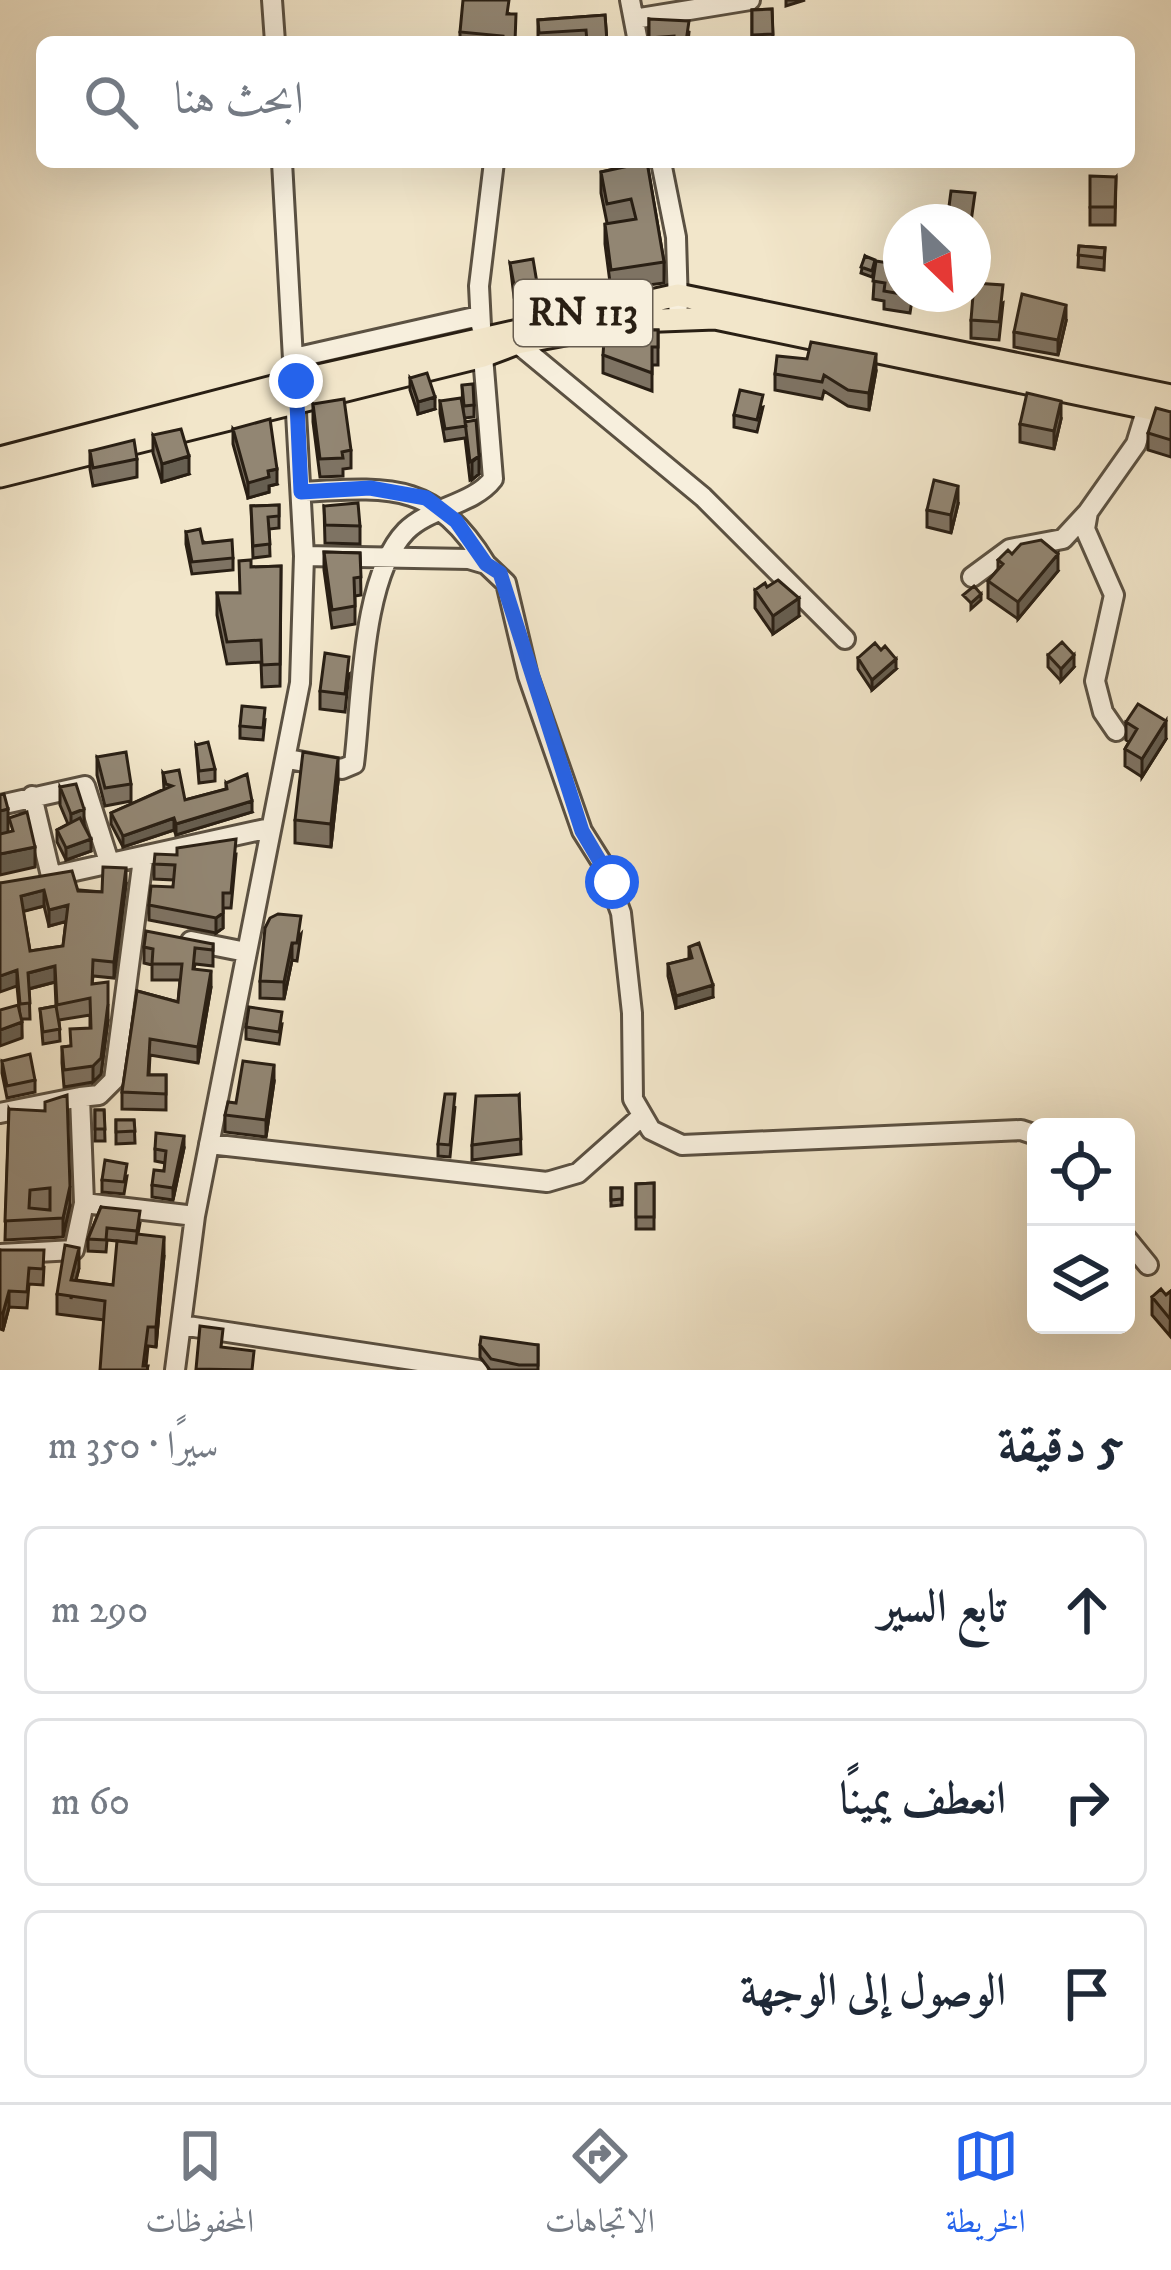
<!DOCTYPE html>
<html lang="ar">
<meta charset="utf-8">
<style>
:root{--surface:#fff;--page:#f6f6f7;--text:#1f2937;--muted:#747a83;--line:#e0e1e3;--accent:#2563eb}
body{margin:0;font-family:"IM FELL DW Pica",Amiri,serif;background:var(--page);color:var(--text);direction:rtl}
.controls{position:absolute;right:36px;bottom:36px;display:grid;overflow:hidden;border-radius:18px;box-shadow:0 12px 48px #0002}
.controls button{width:108px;height:108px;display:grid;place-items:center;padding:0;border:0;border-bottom:3px solid var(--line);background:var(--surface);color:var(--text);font:60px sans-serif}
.compass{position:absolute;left:883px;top:204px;width:108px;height:108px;border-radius:50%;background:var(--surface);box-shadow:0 12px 48px #0002;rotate:155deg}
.stop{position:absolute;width:36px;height:36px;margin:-27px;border:9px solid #2563eb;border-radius:50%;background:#fff}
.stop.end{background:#2563eb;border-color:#fff;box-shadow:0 3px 12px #0008}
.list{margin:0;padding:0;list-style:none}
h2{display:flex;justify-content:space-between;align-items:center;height:156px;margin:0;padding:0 48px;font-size:51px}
h2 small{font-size:39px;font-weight:400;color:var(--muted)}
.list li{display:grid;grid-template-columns:78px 1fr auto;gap:36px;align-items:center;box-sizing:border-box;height:168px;margin:0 24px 24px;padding:0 24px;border:3px solid var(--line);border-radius:18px}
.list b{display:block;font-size:45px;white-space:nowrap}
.list em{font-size:39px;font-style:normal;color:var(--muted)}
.icon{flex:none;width:66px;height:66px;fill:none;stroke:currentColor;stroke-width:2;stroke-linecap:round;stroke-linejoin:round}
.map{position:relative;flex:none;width:1171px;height:1370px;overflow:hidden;direction:ltr}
.search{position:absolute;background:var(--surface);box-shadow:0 12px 48px #0002;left:36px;right:36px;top:36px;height:132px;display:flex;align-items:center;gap:30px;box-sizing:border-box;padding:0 42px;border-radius:18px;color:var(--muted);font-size:45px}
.sheet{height:732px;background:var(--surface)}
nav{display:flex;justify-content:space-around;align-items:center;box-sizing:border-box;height:168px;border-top:3px solid var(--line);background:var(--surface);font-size:33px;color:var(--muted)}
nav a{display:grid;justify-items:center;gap:6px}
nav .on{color:var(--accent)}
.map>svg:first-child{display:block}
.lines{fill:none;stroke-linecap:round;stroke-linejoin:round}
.minor-casing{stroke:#5b5142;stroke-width:24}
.major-casing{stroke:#291f14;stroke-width:27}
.minor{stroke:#f7efdd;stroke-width:18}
.major{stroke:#f2e6ca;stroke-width:21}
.wall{fill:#7e7363;stroke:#291f14;stroke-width:3;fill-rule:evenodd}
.shaded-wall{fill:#665e50;stroke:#291f14;stroke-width:3}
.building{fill:#928673;stroke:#291f14;stroke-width:3;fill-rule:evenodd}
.route{stroke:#2563eb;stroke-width:15}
.labels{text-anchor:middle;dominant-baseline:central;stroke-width:10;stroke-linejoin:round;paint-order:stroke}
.shield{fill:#f7efdd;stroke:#675d50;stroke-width:3}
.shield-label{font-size:39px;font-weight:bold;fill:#291f14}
</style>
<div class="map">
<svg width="1171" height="1370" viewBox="0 0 1171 1370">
<rect width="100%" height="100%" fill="#f2e6ca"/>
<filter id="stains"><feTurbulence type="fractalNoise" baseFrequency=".00167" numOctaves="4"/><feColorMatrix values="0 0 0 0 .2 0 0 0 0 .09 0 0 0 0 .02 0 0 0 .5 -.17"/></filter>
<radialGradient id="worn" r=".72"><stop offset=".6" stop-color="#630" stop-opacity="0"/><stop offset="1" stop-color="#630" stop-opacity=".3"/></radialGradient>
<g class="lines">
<defs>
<path id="minor" d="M272 0 275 42
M630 0 638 42
M634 19 750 0
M661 162 676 237 678 306
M481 326 479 286 494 162
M517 343 703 497 845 639
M294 358 479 316
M301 492C390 487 435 481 486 564
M304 556 469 559 486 564 506 583 528 676 582 831 604 866 621 913 632 1013 633 1099 651 1130 682 1145 1021 1130 1036 1135
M972 577 1010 549 1063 539 1088 512
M1116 731 1103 712 1095 681 1114 595 1085 529 1088 512 1136 444 1147 408
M288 759 342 769 354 764C362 701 361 577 406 531 430 507 473 505 493 479L483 356
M32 796 51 876
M0 805 85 786 110 865
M52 876 270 828
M191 941 246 952
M80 1097 99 1095 114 1080 143 859
M0 1113 80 1097 84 1203 195 1216
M209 1144 547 1182 578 1173 641 1117
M1126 1238 1148 1265
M0 1254 74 1250 84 1203
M181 1325 478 1370
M175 1370 195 1216 300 683 304 556 282 162"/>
<path id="major" d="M0 458 296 381 678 295 1171 396
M0 476 483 356 517 343 635 321 715 318 1171 413"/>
</defs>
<!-- minor casing -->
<use href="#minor" class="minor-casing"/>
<!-- major casing -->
<use href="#major" class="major-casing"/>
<!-- minor -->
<use href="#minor" class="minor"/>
<!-- major -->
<use href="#major" class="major"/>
</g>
<!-- wall -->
<path class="wall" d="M772 9 773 42H752V10Z
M509 14 515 42H460V32Z
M605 15 607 42H538V20Z
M649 19 689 32 688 42H649Z
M647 162 664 262V283L611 290 605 244V224L607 223 601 193V172Z
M1116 177 1115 225H1090V207Z
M1079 246 1105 248 1104 270 1078 267Z
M865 256 913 294 910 313 884 309V301L873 299 875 268 872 277 861 273Z
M510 263 538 289V301L521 303 520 296 514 297Z
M1003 303 999 340 971 338V320Z
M1066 321 1058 355 1014 347V332Z
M647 330H658V365H652V391L603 373V355Z
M876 371 869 410 848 406 824 391 822 399 775 390V374Z
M410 378 435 409 418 414 410 390Z
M462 385 474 405V417L464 418 479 474 470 480 465 438 445 441 440 413V401L463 410Z
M313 404 351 450V468L343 469V476L320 477 313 422Z
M763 407 757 432 734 427V415Z
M1171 412V457L1148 450V433Z
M1061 419 1054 449 1020 442V424Z
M233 429 277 484 269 486V492L248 498 233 444Z
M153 435 189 474 162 482 153 453Z
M90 451 137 459V477L93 486 90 469Z
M958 504 951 533 927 527V510Z
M279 505V528L269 529 270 556 253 558 251 506Z
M324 506 360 526V544L325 543Z
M186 532 233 558V570L192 574 186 544Z
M324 552 360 553 361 595 355 596V624L332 628 324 570Z
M1012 554 1058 571 1018 619 988 598V581L998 569V560Z
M281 566 280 686 262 687 261 662 227 664 217 615V593H240L251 567Z
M755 590 799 616 773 634 755 608Z
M1048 655 1074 667 1061 681 1048 667Z
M858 658 896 669 872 690 858 669Z
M349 674 345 712 320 709V691Z
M265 720 263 740 240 738V726Z
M1126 722 1166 739 1142 777 1125 766V749L1129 742 1126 740Z
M196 745 215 769V781L199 783Z
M97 757 131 784V801L105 806 97 775Z
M163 773 185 800 226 789V783L252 812 176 835 174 830 123 847 111 824V813L164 789Z
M338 782 331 847 295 843V820Z
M60 787 84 825 91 851 66 860 57 842V830L68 824 60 805Z
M236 854 231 908H223V928L216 933 149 920V905L173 887 174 880 154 879V864L177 855Z
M0 883 102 892 126 884 114 978 93 976 92 984 108 1020 101 1074 93 1082 64 1087 62 1063V1047L70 1046 90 1028V1015L59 1020 60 1041 43 1044 40 1009 56 1006 55 982 29 989 30 1019H21L22 1038 17 986ZM44 906 49 926 66 921 63 946 30 951 23 911Z
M301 934 297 961 292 960 284 999 260 998V981Z
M213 944V966L195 964 194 969 211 987 198 1063 150 1055 149 1075H166V1110L122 1109V1092L137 991 178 1002 180 980H152V965L144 963V947Z
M689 947 713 997 676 1008 668 976V964L689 959Z
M282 1024 279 1044 246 1039V1027Z
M2 1061 35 1080V1092L7 1098 2 1073Z
M274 1082 266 1137 225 1132V1115L236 1103Z
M519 1095 521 1154 472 1160V1145Z
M455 1106 450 1157 438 1156V1144Z
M9 1109 70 1205 63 1237 5 1240Z
M95 1110H104L105 1141H95Z
M116 1120H134L135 1143 116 1144Z
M184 1148 173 1200 152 1197V1185L164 1171 165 1163 155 1161V1149Z
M127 1176 124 1194 102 1192V1180Z
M654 1183V1229H636V1184Z
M611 1188H622V1205L611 1206Z
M101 1207 140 1223 138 1234 164 1256 156 1347 148 1346 146 1366 148 1370 104 1320 57 1314V1294L79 1268 76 1280 113 1285 136 1243 107 1240 106 1252 88 1251V1239Z
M0 1250 44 1267 43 1285 29 1284 27 1308 9 1307 3 1330 0 1329Z
M1171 1291 1170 1336 1152 1315V1297L1166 1295Z
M480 1345H538V1370H490L480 1357Z"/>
<!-- shaded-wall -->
<path class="shaded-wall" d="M786 0H805L786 6Z
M1066 305V321L1058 355V340Z
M876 354V371L869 410V393Z
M435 397V409L418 414V402Z
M1061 401V419L1054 449V431Z
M189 456V474L162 482V464Z
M479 456V474L472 480V462Z
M277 469V484L269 486V492L248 498V483L268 471Z
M958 486V504L951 533V515Z
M1058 554V571L1018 619V602Z
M981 594V600L971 609V603Z
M799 598V616L773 634V616Z
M1074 655V667L1061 681V669Z
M896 659V669L872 690V680Z
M1166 721V739L1142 777V759Z
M338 758V782L331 847V824Z
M252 801V812L176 835V824Z
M8 809V833L0 835V811Z
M84 809V827L71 832V814Z
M174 818V830L123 847V836Z
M91 839V851L66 860V848Z
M35 847V867L0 875V854Z
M126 868V884L114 978V962Z
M44 890V906L21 912V896Z
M68 905V921L49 926V910Z
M223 913V928L216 933V918Z
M292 943V960L284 999V982Z
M55 966V982L28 989V973Z
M17 970V986L0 992V976Z
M211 971V987L198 1063V1047Z
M713 985V997L676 1008V996Z
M108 1004V1020L101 1074 93 1082V1066Z
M22 1022V1038L0 1046V1030Z
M274 1065V1082L266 1137V1120Z
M184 1136V1148L173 1200V1188Z
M70 1186V1205L63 1237V1218Z
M164 1237V1256L156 1347V1327Z
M79 1248V1268L71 1299V1280Z
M9 1291V1307L3 1330V1313Z"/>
<!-- building -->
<path class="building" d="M463 0H509L507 14H516L515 42H503V36L460 32Z
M772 9 773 34 752 35V10Z
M605 15 607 42H587L586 30 539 33 538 20Z
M649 19 689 21 686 42H674V36L649 38Z
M647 162 664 262 611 270 605 224 636 219 631 199 607 204 601 172Z
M1090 176 1116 177 1115 207H1090Z
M951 191 975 193 971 222H947Z
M1079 246 1105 248 1104 258 1078 255Z
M865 256 875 260 872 271 861 267Z
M533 259 538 289 521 291 520 284 514 285 510 263Z
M876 261 901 265V294L884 291 885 283 873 281Z
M974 283 1003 285 999 322 971 320Z
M1022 294 1066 305 1058 340 1014 332Z
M645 318 647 330H658V347H652V373L603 355 605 324Z
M811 342 876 354 869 393 848 390 824 375 822 382 775 374 777 356 807 359Z
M427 373 435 397 418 402 410 378Z
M473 384 474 405 464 406 462 385Z
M740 390 763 395 757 420 734 415Z
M1027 393 1061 401 1054 431 1020 424Z
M461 398 466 426 445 429 440 401Z
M344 399 351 450 342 452 343 458 320 459 313 404Z
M1156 408 1171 412V440L1148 433Z
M270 419 277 469 268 471 269 477 248 483 233 429Z
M476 420 479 456 470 462 465 422Z
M181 429 189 456 162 464 153 435Z
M134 440 137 459 93 468 90 451Z
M934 480 958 486 951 515 927 510Z
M358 503 360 526 325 525 324 506Z
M279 505V516L268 517 270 544 253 546 251 506Z
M200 529 203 543 232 540 233 558 192 562 186 532Z
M1041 540 1058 554 1018 602 988 581 1003 564 998 560 1008 550 1012 554 1021 544Z
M324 552 360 553 361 577 354 578 355 606 332 610Z
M251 560V567L281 566 280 664 262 665 261 640 227 642 217 593H240L239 561Z
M778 580 799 598 773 616 755 590 765 583 767 587Z
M974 586 981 594 971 603 963 595Z
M1062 642 1074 655 1061 669 1048 655Z
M875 643 881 650 885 646 896 659 872 680 858 658Z
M325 653 349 657 345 694 320 691Z
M1138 704 1166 721 1142 759 1125 749 1137 729 1126 722Z
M242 706 265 708 263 728 240 726Z
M208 742 215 769 199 771 196 745Z
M126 752 131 784 105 788 97 757Z
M303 752 338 758 331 824 295 820Z
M179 770 185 800 227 789 226 783 247 774 252 801 176 824 174 818 123 836 111 813 172 786 166 784 163 773Z
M76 784 84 809 71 814 60 787Z
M4 794 8 809 0 811V795Z
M27 812 35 847 0 854V834L13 831 9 818Z
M80 818 91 839 66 848 57 830Z
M236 839 231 893H223V913L216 918 149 905 151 886 173 887 175 865 154 864 155 854 177 855V848Z
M103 867 126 868 114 962 93 960 92 984 108 982V1004L101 1058 93 1066 64 1070 62 1047 71 1046 70 1029 91 1028 90 998 57 1005 55 966 28 973 30 1003 20 1004 17 970 0 976V883L72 871 78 891 102 892ZM44 890 49 910 68 905 63 946 30 951 21 896Z
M278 914 301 916 297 943H292L284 982 260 981 265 928 270 918Z
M146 931 213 944V950L195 948 193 969 211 971 198 1047 150 1039 148 1075H166V1094L122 1092 137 991 178 1002 182 964H152L153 949 144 947Z
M699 943 713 985 676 996 668 964 692 958 689 947Z
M18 1005 22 1022 0 1030V1010Z
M56 1006 60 1029 43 1032 40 1009Z
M249 1007 282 1012 279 1032 246 1027Z
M30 1054 35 1080 7 1086 2 1061Z
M243 1061 274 1065 266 1120 225 1115 228 1102 236 1103Z
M445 1094H455L450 1145 438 1144Z
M67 1095 70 1186 63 1218 5 1221 9 1109 45 1111V1102ZM50 1188V1210L29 1208 30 1190Z
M519 1095 521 1139 472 1145 476 1096Z
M95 1110H104L105 1129H95Z
M116 1120H134L135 1131 116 1132Z
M156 1133 184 1136 173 1188 152 1185 154 1170 164 1171 166 1151 155 1149Z
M105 1160 127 1164 124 1182 102 1180Z
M654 1183V1217H636V1184Z
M611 1188H622V1199L611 1200Z
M101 1207 140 1211 137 1231 107 1228 106 1240 88 1239Z
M137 1234 164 1237 156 1327H148L143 1366H148L147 1370H100L105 1301 57 1294 65 1245 79 1248 71 1280 113 1285 117 1241 136 1243Z
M0 1250H44L43 1269 29 1268 27 1292 9 1291 3 1313H0Z
M1161 1289 1166 1295 1171 1291 1170 1319 1152 1297Z
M200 1326 223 1329 221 1347 254 1351 252 1370 196 1369Z
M481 1337 538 1345V1365H519L491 1359 480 1345Z"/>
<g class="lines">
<!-- route -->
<path class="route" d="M296 381 301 492 370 488 426 498 456 521 486 564 500 573 582 831 612 882"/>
</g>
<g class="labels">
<!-- shield labels -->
<rect class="shield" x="514" y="280" width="138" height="66" rx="9"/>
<g class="shield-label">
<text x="583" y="313">RN 113</text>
</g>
</g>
<rect width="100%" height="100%" filter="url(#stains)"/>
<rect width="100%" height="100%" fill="url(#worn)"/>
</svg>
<div class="controls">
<button><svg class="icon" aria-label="locate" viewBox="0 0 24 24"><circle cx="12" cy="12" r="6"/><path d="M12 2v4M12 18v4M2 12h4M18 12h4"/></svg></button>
<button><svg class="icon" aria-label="layers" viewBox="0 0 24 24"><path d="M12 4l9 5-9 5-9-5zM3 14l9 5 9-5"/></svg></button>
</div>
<svg class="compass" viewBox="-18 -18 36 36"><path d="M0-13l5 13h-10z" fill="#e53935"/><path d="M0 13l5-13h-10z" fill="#747a83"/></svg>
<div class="stop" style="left:612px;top:882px"></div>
<div class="stop end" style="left:296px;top:381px"></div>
<div class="search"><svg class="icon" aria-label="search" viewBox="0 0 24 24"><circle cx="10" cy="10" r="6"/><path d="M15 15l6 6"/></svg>ابحث هنا</div>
</div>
<section class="sheet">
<h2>5 دقيقة<small>سيرًا · 350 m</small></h2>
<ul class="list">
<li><svg class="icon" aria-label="ahead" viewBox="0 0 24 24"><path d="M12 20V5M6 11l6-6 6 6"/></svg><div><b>تابع السير</b></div><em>290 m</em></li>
<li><svg class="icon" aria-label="right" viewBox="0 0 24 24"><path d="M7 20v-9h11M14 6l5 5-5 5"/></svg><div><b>انعطف يمينًا</b></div><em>60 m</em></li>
<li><svg class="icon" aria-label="arrive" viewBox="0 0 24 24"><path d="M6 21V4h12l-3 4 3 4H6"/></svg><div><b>الوصول إلى الوجهة</b></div></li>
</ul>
</section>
<nav>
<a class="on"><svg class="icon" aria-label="map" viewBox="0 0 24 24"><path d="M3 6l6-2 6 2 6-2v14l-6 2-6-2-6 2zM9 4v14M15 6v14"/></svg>الخريطة</a>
<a><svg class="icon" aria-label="directions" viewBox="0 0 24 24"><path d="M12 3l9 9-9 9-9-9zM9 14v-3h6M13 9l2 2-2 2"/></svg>الاتجاهات</a>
<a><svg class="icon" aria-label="saved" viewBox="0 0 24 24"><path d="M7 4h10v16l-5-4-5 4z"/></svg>المحفوظات</a>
</nav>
